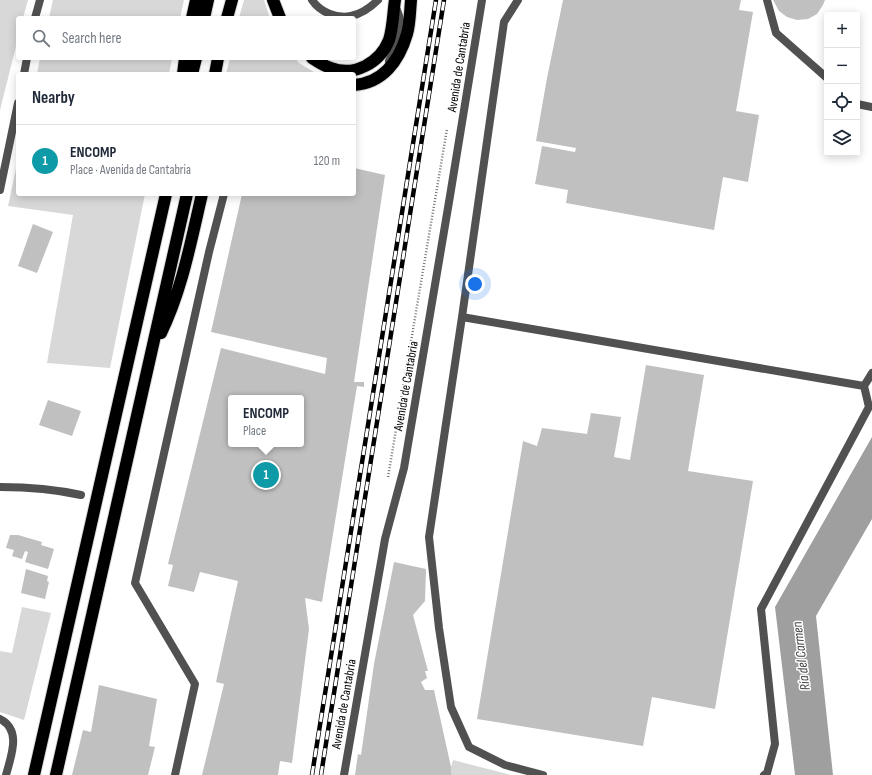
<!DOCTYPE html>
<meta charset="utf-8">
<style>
:root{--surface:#fff;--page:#f2f2f3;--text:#1f2937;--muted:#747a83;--line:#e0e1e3;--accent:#b45309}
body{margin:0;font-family:"Sofia Sans Condensed",sans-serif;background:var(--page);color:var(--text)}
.controls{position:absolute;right:12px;top:12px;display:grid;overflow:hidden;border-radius:4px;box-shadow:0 2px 10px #0003}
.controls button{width:36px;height:36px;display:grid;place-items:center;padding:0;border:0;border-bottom:1px solid var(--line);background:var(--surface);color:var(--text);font:20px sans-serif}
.you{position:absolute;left:475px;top:284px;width:14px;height:14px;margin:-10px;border:3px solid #fff;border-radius:50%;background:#1a73e8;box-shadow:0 0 0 6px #1a73e833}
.badge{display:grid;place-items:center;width:26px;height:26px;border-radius:50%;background:var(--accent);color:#fff;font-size:13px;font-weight:700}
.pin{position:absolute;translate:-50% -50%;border:2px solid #fff;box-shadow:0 1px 4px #0006}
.popup{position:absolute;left:228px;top:395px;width:76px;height:52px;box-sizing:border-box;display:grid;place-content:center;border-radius:4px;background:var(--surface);filter:drop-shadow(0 1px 3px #0005);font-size:13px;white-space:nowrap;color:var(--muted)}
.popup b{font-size:15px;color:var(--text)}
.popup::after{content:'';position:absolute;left:50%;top:100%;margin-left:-8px;border:8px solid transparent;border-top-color:var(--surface)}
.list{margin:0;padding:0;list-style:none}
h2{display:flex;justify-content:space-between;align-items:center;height:52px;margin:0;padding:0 16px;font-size:17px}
h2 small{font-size:13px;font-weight:400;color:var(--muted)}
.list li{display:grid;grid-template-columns:26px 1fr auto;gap:12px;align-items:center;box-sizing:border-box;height:72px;padding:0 16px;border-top:1px solid var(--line)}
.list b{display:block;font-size:15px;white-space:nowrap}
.list p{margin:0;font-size:13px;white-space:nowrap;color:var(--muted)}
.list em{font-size:13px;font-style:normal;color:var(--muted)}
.icon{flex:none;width:22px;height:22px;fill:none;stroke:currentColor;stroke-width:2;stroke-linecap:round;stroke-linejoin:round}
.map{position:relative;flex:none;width:872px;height:775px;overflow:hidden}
.search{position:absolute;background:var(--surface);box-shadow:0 2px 10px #0003;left:16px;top:16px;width:340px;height:44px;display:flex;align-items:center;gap:10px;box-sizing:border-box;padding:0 14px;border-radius:4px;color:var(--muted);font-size:15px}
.panel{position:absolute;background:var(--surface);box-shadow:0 2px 10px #0003;left:16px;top:72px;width:340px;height:124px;border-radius:4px}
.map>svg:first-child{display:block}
.green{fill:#d8d8d8}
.water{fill:#9f9f9f}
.building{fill:#c0c0c0;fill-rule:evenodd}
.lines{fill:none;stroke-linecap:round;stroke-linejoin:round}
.highway-casing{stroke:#dbdbdb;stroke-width:14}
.path{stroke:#737373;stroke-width:2.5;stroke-dasharray:1 2;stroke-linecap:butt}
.lane{stroke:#515151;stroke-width:8}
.street{stroke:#515151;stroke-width:8}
.highway{stroke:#000;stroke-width:12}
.rail-casing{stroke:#000;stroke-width:4.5}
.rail{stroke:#fff;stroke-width:3;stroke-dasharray:9;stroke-linecap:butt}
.labels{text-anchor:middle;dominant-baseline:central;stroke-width:3;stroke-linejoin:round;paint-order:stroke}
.street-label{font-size:13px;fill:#000;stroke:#fff}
.water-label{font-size:14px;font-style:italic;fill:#404040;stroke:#fff}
</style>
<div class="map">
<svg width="872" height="775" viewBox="0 0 872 775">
<rect width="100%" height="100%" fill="#fff"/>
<!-- green -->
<path class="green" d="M0 0H28L23 18H18V38L0 110Z
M53 0H184L180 18H49Z
M244 0H264L270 18H239Z
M40 58H172L169 74H37Z
M230 58H295L299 63 314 72 292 74H226Z
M18 159V194H145L110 368 47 363 73 215 8 206Z
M22 607 51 613 24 720 0 712V651L12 653Z
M453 760 511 775H451V767Z"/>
<!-- water -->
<path class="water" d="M872 437V519L816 616 833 775H795L775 607Z"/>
<!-- building -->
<path class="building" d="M563 0H741L739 10 753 12 736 111 759 115 748 182 723 177 714 230 566 203 568 190 535 184 542 146 575 152 576 148 536 141 547 78Z
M773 0H825L823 5 817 14 808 19 797 20 787 17 779 11Z
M354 168 385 175 354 382H364V387L357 386 322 602 305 598 309 629 292 763 280 761 278 775H202L224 684 216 682 238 581 200 572 194 592 168 586 173 565 168 564 221 348 325 374 327 358 211 332 242 194H354ZM231 398H301V444H231Z
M33 224 53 232 37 273 18 266Z
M646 365 704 375 688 471 753 481 715 709 652 697 643 746 477 719 523 441 537 446 542 428 587 434 591 413 621 417 614 457 630 460Z
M48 400 81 411 72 436 39 425Z
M10 535H18L42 542 41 545 54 549 48 569 25 562 28 552 25 551 22 559 12 556 14 550 6 548Z
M394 562 426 569 425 601 413 615 428 671H425L427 678 421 682 425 690H434L451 767V775H355L358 754 361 755 374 664Z
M26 569 48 576 47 581 49 582 45 599 21 593Z
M99 685 157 699 149 746 155 747 148 775H72L83 730 91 732Z"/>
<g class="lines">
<defs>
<path id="highway" d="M273 0 280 18
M192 18 196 0
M204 18 208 0
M227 18 232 0
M312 58C318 62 324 66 331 68 354 77 380 63 389 40 393 28 393 13 395 0
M183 74 185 58
M192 74 196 58
M215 74 218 58
M354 85C383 83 399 61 407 34 410 24 410 11 411 0
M161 333C182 290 191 241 202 194
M34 775 166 194
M56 775 187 194"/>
</defs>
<!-- highway casing -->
<use href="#highway" class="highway-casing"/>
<!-- path -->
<path class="path" d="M388 477 447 129"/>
<!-- lane -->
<path class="lane" d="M312 0C320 12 337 19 351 16 361 14 371 7 378 0
M518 0 504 22 462 317 864 386 872 373
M767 0 776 33 827 78
M389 61C400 39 407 28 394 4
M857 104 872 107
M462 317 429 537 439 628 451 707 469 747 505 765 543 775
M0 719C22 730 11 756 6 775
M764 775 767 773 775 744 761 609 869 407 864 386"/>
<!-- street -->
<path class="street" d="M35 18 40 0
M24 74 27 58
M0 190 18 103
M0 487C29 487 54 489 81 495
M175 775 195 684 135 583 209 252 224 194
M344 775 385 539 404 468 450 196 482 0"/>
<!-- highway -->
<use href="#highway" class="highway"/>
<defs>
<path id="rail" d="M312 775 436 0
M321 775 444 0"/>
</defs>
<!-- rail casing -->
<use href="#rail" class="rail-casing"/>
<!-- rail -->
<use href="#rail" class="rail"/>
</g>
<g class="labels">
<!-- street labels -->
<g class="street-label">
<text transform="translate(459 67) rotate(-81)">Avenida de Cantabria</text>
<text transform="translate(406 386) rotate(-80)">Avenida de Cantabria</text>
<text transform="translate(344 704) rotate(-80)">Avenida de Cantabria</text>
</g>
<!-- water labels -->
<g class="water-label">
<text transform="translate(801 656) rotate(-97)">Ría del Carmen</text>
</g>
</g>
</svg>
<div class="controls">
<button>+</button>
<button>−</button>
<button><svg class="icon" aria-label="locate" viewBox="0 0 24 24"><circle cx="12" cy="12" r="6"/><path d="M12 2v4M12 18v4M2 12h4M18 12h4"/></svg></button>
<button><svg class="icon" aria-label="layers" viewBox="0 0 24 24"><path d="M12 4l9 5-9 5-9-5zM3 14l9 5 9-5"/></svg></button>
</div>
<div class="you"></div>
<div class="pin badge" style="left:266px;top:475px;background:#0f9aa8">1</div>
<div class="popup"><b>ENCOMP</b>Place</div>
<div class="search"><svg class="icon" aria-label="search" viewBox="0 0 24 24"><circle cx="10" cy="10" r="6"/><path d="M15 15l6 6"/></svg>Search here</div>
<section class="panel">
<h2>Nearby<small></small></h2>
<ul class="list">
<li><span class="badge" style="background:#0f9aa8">1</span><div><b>ENCOMP</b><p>Place · Avenida de Cantabria</p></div><em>120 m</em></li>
</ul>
</section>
</div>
